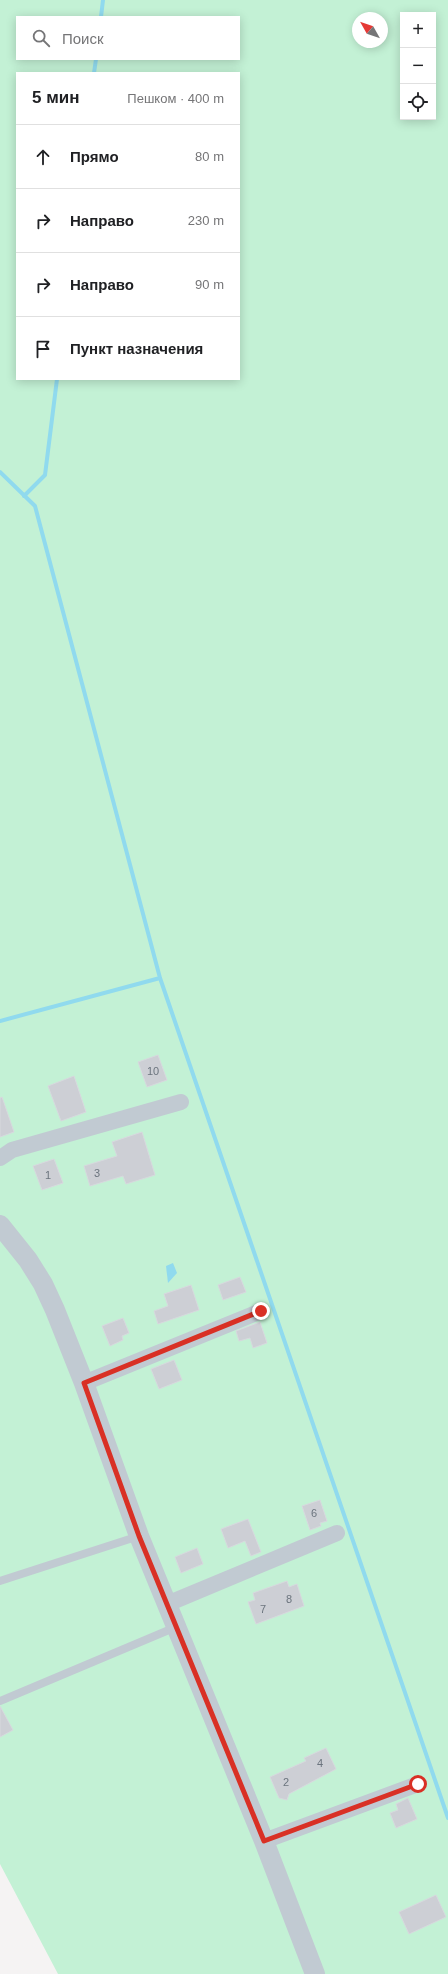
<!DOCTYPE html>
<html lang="ru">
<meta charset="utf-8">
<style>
:root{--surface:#fff;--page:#f2f2f2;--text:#202124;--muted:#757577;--line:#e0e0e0}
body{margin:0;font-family:Helvetica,sans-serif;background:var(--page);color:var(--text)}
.controls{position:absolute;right:12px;top:12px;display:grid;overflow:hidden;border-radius:0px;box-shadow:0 2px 10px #0003}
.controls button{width:36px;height:36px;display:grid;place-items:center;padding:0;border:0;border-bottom:1px solid var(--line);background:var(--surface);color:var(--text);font:20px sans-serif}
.compass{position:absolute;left:352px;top:12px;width:36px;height:36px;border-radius:50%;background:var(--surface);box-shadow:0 2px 10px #0003;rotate:310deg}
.stop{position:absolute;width:12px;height:12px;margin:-9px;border:3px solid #d93025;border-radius:50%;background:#fff}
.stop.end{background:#d93025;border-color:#fff;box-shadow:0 1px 4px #0008}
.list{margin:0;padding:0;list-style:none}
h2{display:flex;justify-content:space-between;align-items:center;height:52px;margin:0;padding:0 16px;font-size:17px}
h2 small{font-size:13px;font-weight:400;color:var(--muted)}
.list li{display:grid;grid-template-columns:26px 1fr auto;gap:12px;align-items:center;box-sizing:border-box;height:64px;padding:0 16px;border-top:1px solid var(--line)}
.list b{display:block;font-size:15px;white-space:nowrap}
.list em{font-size:13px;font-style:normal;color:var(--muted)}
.icon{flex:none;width:22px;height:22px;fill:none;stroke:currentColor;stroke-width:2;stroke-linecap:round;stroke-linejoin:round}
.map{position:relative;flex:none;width:448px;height:1974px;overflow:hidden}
.search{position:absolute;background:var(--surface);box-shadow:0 2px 10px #0003;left:16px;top:16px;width:224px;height:44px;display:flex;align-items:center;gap:10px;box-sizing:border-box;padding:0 14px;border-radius:0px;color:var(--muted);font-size:15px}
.panel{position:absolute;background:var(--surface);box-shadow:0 2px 10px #0003;left:16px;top:72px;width:224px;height:308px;border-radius:0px}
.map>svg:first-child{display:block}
.green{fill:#c3f1d5;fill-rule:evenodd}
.water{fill:#90daee}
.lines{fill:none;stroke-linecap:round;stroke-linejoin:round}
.stream{stroke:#90daee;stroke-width:4}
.building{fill:#cdcfd5;stroke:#d7d9de}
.service{stroke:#c1cad2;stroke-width:8}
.minor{stroke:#c1cad2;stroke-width:16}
.tertiary{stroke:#c1cad2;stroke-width:20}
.route{stroke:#d93025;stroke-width:5}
.labels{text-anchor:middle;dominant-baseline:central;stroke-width:3;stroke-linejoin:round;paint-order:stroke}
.number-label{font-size:11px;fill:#6b747e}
</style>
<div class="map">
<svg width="448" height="1974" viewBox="0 0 448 1974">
<rect width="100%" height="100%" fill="#f5f3f3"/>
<!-- green -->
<path class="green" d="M0 0H448V1974H58L0 1864ZM403 15H433V117H403ZM17 17H239V59H17ZM358 18H382V42H358ZM17 73H239V379H17Z"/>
<!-- water -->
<path class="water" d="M173 1263 177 1273 168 1283 166 1266Z"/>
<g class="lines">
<!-- stream -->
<path class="stream" d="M101 17 103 0
M94 73 96 59
M0 472 35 506 160 978 448 1818
M24 496 45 475 57 379
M0 1021 160 978"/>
</g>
<!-- building -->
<path class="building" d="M158 1055 167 1080 147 1087 138 1062Z
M74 1076 86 1112 61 1121 48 1086Z
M2 1097 14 1132 0 1137V1098Z
M142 1132 155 1175 126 1184 123 1176 90 1186 84 1166 117 1156 112 1142Z
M54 1159 63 1183 42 1190 33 1166Z
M240 1277 246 1292 223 1300 218 1285Z
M191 1285 199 1310 158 1324 154 1311 168 1306 164 1294Z
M123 1318 129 1333 122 1336 123 1340 110 1346 102 1326Z
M260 1322 267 1343 253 1348 250 1338 239 1341 236 1331Z
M174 1360 182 1380 159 1389 151 1369Z
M320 1500 327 1521 320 1523 321 1526 310 1530 302 1506Z
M248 1519 261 1552 251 1556 245 1541 228 1548 221 1529Z
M197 1548 203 1564 181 1573 175 1557Z
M287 1581 289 1587 297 1584 304 1606 256 1624 248 1602 255 1600 253 1593Z
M0 1706 13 1730 0 1737Z
M326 1748 336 1769 289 1794 287 1800 279 1798 270 1777 306 1761 304 1758Z
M408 1798 417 1819 396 1828 390 1813 398 1810 396 1804Z
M436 1895 446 1917 409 1934 399 1912Z"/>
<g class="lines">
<!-- service -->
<path class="service" d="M0 1581 139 1536
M0 1701 176 1627"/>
<!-- minor -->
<path class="minor" d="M0 1158 12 1150 181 1102
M84 1383 261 1311
M167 1604 337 1533
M264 1841 418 1784"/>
<!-- tertiary -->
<path class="tertiary" d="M0 1225 28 1260 43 1284 55 1310 84 1383 139 1536 264 1841 315 1974"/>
</g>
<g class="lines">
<!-- route -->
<path class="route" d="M261 1311 84 1383 139 1536 264 1841 418 1784"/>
</g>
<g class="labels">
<!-- number labels -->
<g class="number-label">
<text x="153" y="1071">10</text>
<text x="97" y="1173">3</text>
<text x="48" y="1175">1</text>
<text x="314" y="1513">6</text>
<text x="289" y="1599">8</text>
<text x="263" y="1609">7</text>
<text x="320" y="1763">4</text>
<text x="286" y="1782">2</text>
</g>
</g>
</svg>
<div class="controls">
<button>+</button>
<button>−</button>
<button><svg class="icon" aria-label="locate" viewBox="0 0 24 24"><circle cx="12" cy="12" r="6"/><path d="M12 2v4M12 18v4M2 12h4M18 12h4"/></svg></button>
</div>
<svg class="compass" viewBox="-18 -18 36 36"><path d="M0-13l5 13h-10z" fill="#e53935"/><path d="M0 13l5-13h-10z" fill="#757577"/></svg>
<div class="stop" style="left:418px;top:1784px"></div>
<div class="stop end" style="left:261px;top:1311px"></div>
<div class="search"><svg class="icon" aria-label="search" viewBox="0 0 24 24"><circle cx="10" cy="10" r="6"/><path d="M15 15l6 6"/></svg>Поиск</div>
<section class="panel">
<h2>5 мин<small>Пешком · 400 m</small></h2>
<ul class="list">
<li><svg class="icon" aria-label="ahead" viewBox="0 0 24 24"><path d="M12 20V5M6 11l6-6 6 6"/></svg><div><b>Прямо</b></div><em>80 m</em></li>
<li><svg class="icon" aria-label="right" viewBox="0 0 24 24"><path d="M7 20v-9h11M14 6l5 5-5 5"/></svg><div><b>Направо</b></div><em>230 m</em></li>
<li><svg class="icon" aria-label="right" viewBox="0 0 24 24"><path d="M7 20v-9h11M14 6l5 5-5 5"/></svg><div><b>Направо</b></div><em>90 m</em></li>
<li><svg class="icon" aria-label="arrive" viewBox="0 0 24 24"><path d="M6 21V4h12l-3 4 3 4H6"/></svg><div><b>Пункт назначения</b></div></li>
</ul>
</section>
</div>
